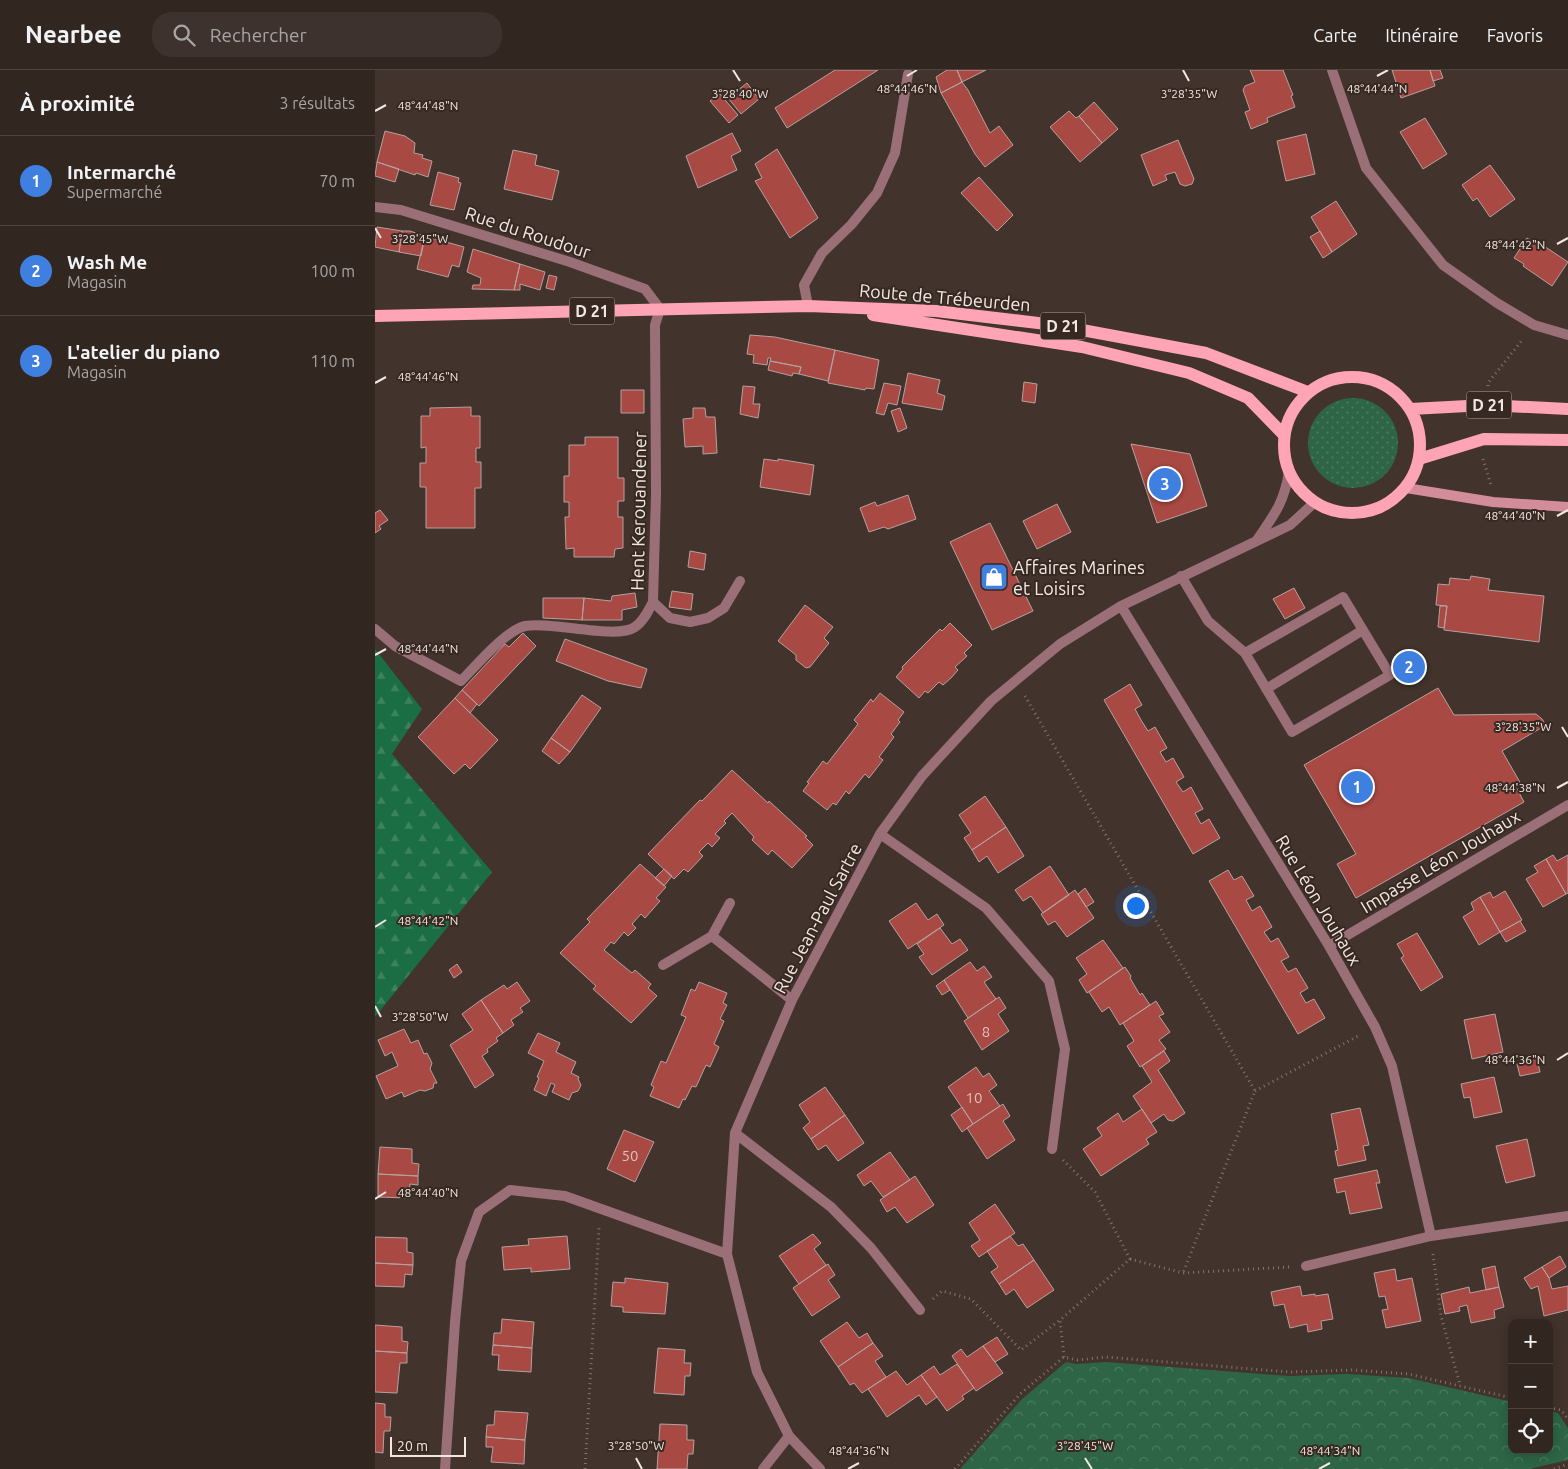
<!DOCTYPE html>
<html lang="fr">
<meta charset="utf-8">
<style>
:root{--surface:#322621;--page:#3d322e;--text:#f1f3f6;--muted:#a8a5a5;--line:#4d433f;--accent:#1a73e8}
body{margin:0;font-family:Ubuntu,sans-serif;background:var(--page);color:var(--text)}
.controls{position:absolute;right:15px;bottom:15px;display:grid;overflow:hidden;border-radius:10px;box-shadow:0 2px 12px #0003}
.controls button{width:45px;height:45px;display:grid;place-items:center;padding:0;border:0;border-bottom:1px solid var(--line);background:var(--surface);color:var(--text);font:25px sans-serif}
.scale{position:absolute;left:15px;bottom:12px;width:76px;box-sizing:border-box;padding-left:5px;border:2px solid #f1e8e3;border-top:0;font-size:14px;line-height:18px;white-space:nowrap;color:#f1e8e3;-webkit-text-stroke:4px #372922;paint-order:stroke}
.you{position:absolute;left:760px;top:835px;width:18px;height:18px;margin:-12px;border:4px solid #fff;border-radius:50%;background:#1a73e8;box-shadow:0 0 0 8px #1a73e833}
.badge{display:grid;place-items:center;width:32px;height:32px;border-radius:50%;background:var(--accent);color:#fff;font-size:16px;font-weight:700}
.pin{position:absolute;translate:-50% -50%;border:2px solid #fff;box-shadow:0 1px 5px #0006}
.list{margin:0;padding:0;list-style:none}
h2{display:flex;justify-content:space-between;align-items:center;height:65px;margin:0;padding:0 20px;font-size:21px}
h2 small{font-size:16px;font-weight:400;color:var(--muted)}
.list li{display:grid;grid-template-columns:32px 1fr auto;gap:15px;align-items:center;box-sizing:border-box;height:90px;padding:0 20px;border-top:1px solid var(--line)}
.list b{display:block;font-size:19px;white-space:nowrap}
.list p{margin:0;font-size:16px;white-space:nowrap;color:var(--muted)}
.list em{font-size:16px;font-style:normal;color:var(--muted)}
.icon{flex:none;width:28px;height:28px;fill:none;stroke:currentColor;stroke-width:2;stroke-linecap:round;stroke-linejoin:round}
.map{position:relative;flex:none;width:1193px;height:1399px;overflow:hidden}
header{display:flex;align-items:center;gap:30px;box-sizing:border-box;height:70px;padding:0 25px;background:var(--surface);border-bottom:1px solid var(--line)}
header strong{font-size:24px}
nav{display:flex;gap:28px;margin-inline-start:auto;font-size:18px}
.search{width:350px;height:45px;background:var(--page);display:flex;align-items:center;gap:12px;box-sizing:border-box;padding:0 18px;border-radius:20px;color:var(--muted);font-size:19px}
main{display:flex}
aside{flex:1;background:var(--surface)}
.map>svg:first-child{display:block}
.grass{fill:url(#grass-dots)}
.forest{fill:url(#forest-firs)}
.park{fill:url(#park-crowns)}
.building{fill:#a94944;stroke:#b5a19f}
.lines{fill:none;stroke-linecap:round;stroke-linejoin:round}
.path{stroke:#82756f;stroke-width:3;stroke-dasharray:1 4;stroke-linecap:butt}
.lane{stroke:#9b6f77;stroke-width:10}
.street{stroke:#9b6f77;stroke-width:10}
.secondary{stroke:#d38d9a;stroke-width:10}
.primary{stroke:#fea4b5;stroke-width:12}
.ticks{fill:none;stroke:#f1e8e3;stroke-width:2}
.labels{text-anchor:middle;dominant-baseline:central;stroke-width:4;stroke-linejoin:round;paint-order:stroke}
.number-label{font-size:15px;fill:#dfc0bb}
.shield{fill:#372922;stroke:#b9afa9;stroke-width:1}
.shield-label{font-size:16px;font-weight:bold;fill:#f1e8e3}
.street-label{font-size:18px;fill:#f1e8e3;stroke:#372922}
.poi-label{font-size:18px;fill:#f1e8e3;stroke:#372922;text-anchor:start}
.ticks-label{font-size:12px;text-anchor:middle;fill:#f1e8e3;stroke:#372922;stroke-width:4;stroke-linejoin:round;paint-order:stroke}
</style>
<header>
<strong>Nearbee</strong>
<div class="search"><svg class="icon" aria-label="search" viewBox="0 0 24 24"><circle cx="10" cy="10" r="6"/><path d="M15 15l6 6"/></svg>Rechercher</div>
<nav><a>Carte</a><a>Itinéraire</a><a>Favoris</a></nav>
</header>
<main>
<aside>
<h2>À proximité<small>3 résultats</small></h2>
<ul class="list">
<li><span class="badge" style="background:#3f7fe0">1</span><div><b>Intermarché</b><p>Supermarché</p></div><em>70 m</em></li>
<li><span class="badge" style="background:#3f7fe0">2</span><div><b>Wash Me</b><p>Magasin</p></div><em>100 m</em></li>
<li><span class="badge" style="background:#3f7fe0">3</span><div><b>L'atelier du piano</b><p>Magasin</p></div><em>110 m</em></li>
</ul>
</aside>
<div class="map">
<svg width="1193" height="1399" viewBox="0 0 1193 1399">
<defs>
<pattern id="grass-dots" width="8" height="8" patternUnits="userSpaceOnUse" patternTransform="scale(1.25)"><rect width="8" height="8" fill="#2d6546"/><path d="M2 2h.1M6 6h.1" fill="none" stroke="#4c7b61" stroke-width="1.8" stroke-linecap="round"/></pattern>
<pattern id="forest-firs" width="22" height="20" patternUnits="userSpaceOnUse" patternTransform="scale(1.25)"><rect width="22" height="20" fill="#1b6d44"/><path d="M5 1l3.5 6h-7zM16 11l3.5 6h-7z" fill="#3d825f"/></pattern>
<pattern id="park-crowns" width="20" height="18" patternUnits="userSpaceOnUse" patternTransform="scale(1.25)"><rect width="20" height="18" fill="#2d6546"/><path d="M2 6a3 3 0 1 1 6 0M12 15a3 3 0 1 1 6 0" fill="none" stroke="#4c7b61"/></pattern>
</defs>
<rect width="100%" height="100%" fill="#42332c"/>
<!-- grass -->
<path class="grass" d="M933 373a45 45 0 1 1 90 0a45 45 0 1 1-90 0Z"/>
<!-- forest -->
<path class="forest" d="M0 579 47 639 17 684 117 802 0 947Z"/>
<!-- park -->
<path class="park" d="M691 1292 701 1294 731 1292 914 1306 972 1304 1034 1308 1137 1332V1380H1174V1341L1183 1343 1193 1358V1390L1154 1399H585L647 1329Z"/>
<!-- building -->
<path class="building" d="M460 0H503L412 58 400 38Z
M572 0H582L587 12 566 23 561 7Z
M582 0H611L587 12Z
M875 0H908L918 25 916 26 920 37 892 48 893 52 876 59 870 42 875 40 868 20 870 16 880 12Z
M1017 0H1055L1060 16 1026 28Z
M1055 0H1065L1068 8 1058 11Z
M587 12 593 20 615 63 624 56 638 75 610 97 600 84 566 23Z
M372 13 384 29 366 44 353 28Z
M345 24 363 45 354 53 335 31Z
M719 32 743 59 727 73 704 46Z
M694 41 701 48 704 46 727 73 705 92 675 57Z
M1050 48 1072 84 1048 99 1025 62Z
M10 61 30 66 40 73 39 83 48 85 47 88 57 91 53 107 41 103 40 105 2 92Z
M357 63 366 81 356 86 362 100 323 118 311 86Z
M931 64 940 104 911 111 902 71Z
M803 70 819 109 817 114 810 116 805 114 800 102 790 105 792 110 778 116 766 85Z
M402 79 443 148 415 168 380 111 387 108 380 94Z
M138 80 162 85 160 95 184 101 177 130 129 119Z
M2 92 24 99 20 112 0 106Z
M1115 95 1140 129 1115 147 1102 128 1098 131 1087 115Z
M63 102 84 108 83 112 86 113 79 140 55 135Z
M604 107 638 145 622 161 586 123Z
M961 131 982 164 957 182 936 147Z
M2 157 27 161 24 182 0 177Z
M27 161H35L50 166 46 186 24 182Z
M945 161 957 182 948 188 935 167Z
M50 166 89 177 84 197 77 195 73 207 42 199Z
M1152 168 1161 174 1163 172 1193 192 1177 216 1148 196 1149 194 1139 188Z
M98 179 145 194 139 220 97 219 98 215H105L106 208 92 202Z
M145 194 170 202 165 220 145 214V220H139Z
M174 205 182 207 179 220 171 218Z
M375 265 400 267 460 280 453 311 424 304 426 297 395 291 396 288H393L392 295 378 293 379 285 372 284Z
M460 280 504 290 499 319 491 318 490 320 453 313Z
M395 291 426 297 424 304 418 303 417 306 393 300Z
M533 303 565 310 562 323 570 326 567 340 527 333Z
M649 312 662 314 660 333 647 331Z
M509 313 526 316 522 335 513 333 509 345 501 343Z
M368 316 380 317 378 334H385L383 348 365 344Z
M246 320H269V343H246Z
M96 337V346H105V378H101V392H106V418H100V458H51V417H45V393H51V377L46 378V346H55V338Z
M318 338H330L331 347H340L342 383 328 384V376L310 377 308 349 318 348Z
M525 338 532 358 523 362 516 341Z
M210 367H243V408H249V431H243V447H248V478L240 479 239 487H199V478L191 479 190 447H194V432H189V406H194V375H210Z
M756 374 815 384 832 436 782 453Z
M389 389 403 391V389L439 395 435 425 385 417Z
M533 425 541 449 513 459 509 457 494 462 485 438 500 432 502 436Z
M682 434 696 462 662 479 648 451Z
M5 440 13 450 4 456 6 459 0 463V443Z
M615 453 658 541 617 560 575 472Z
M315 481 331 484 329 500 313 497Z
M1096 506 1115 509 1113 520 1169 526 1164 572 1069 560 1072 536 1061 535 1063 514 1074 515 1075 508 1095 510Z
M919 518 930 538 910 549 898 529Z
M297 521 318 524 316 540 294 537Z
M260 523 262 537 247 540V550H207L209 528 236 531 237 526Z
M168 528H209L207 550 168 548Z
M430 535 458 557 449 568 454 573 435 597 431 598 421 590V585L403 571Z
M1065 536H1072L1069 558 1063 557Z
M575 553 597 575 589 583 592 586 580 597 583 600 576 608 568 615 564 612 553 623 550 621 544 628 521 607 528 599 527 597 565 559 567 561Z
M148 563 161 576 104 636 87 620 130 574 134 577Z
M190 569 272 599 266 618 233 611 181 591Z
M755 614 767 635 760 639 766 650 773 661 780 657 792 678 785 682 791 692 798 688 809 707 801 712 808 722 816 717 828 739 820 743 826 754 834 749 845 768 818 784 729 630Z
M1063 618 1079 645 1161 644 1167 649 1171 655 1127 681 1146 714 1141 717 1149 732 981 828 962 794 981 784 929 695Z
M87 620 102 634 95 643 80 628Z
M505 623 529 642 523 650 525 652 516 664 519 667 504 687 508 690 494 708 490 704 474 724 471 721 461 735 458 733 452 740 428 721 434 713 432 712 448 691 452 694 483 654 479 650 496 629 498 632Z
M207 625 226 638 195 682 176 668Z
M80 628 123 670 95 699 90 694 79 704 43 667Z
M176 668 195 682 184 694 167 681Z
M357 700 393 733 394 731 432 766 430 767 438 775 417 798 397 780 393 785 377 770 379 767 357 743 349 751 351 753 340 764 345 768 337 777 333 773 324 782 328 786 313 802 309 799 299 809 273 784 325 730 327 731Z
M610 726 631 757 597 780 589 768 596 763 584 745Z
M631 757 649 786 623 803 612 786 604 792 597 780Z
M1178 785 1182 791 1193 785V823L1191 824 1171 789Z
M1171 789 1191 824 1168 837 1151 809 1163 802 1159 796Z
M265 794 291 817 281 828 285 831 270 848 266 844 257 854 261 858 253 866 249 862 239 874 236 872 229 880 257 903 260 900 276 914 273 918 282 926 256 953 218 919 221 916 185 883 215 852 212 849Z
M675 796 694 825 668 843 656 826 648 831 640 820Z
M289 799 297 806 289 816 280 808Z
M853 800 859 810 867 806 879 826 871 830 877 841 885 836 897 857 889 862 896 872 903 868 914 887 906 891 913 902 921 898 933 918 925 923 931 933 939 929 950 948 923 964 834 811Z
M710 818 719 832 711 837 703 824Z
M700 820 719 848 692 867 680 851 673 855 666 844Z
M1130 821 1147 850 1125 862 1105 827 1115 822 1118 828Z
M1105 827 1125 862 1104 875 1088 847 1099 840 1096 833Z
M541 833 553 850 562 844 569 855 533 879 514 851Z
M1145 851 1151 861 1131 872 1125 862Z
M565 858 577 874 585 869 593 880 557 905 544 887 549 884 542 874Z
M1042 863 1068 907 1046 921 1026 888 1029 886 1022 874Z
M728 870 748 898 712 923 704 910 712 904 701 888Z
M595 892 602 901 609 896 617 907 609 912 621 929 593 948 569 910Z
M82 894 87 902 79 908 74 900Z
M750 897 756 906 755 908 765 925 767 923 775 935 745 955 734 937 727 942 714 922Z
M569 910 575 920 567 925 561 916Z
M142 912 155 931 145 938 148 942 136 950 139 955 128 963 106 930 129 915 132 919Z
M324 912 352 923 348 933 352 935 345 949 349 951 339 974 344 977 335 997 331 995 321 1017 317 1016 310 1030 308 1029 304 1038 275 1026 279 1017 276 1015 286 991 291 993 311 947 306 945 316 919 320 921Z
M624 927 631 938 623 944 634 961 607 980 589 951Z
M106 930 128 963 121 968 123 971 112 979 113 982 107 986 119 1005 100 1018 75 975 98 960 87 944Z
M781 931 789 944 784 946 795 962 784 970 791 979 765 997 752 976 759 971 748 953Z
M1120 944 1128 982 1097 989 1089 950Z
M29 959 36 973 43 970 49 984 52 983 57 993 55 999 62 1013H59L58 1018 50 1021 45 1020 29 1027 27 1022 11 1029 1 1006 23 996 17 982 10 986 3 970Z
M163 963 185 973 181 982 201 992 196 1003 204 1007 203 1009 206 1015 203 1021 197 1023 194 1030 177 1022 180 1015 176 1013 171 1026 159 1020 164 1008 162 1007 169 991 153 983Z
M789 981 795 991 783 1000 810 1043 798 1051 793 1050 789 1044 776 1053 758 1026 777 1012 767 996Z
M1162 989 1165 1002 1145 1006 1142 994Z
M601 997 608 1007 614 1003 622 1015 614 1021 625 1036 598 1054 573 1017Z
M1119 1007 1127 1042 1099 1048 1095 1027 1089 1028 1086 1014Z
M450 1017 470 1045 436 1069 428 1058 435 1052 424 1035Z
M628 1034 635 1046 628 1051 640 1070 612 1089 592 1058Z
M587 1037 598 1054 587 1062 576 1045Z
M985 1038 994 1075 988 1076 991 1090 963 1096 960 1081 963 1080 956 1044Z
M767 1039 782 1062 771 1069 774 1074 726 1106 708 1079 727 1066 722 1058 743 1043 748 1052Z
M470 1045 489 1073 463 1091 451 1075 443 1080 436 1069Z
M249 1060 279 1072 260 1112 232 1099Z
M1152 1069 1160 1106 1131 1113 1121 1076Z
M5 1077 37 1079V1093L44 1094 43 1106 3 1104Z
M515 1082 535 1110 508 1127 496 1111 489 1116 482 1105Z
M1002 1100 1005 1113H1001L1007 1138 975 1144 970 1121 962 1123 959 1109Z
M3 1104 43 1106V1115L35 1114 34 1128 3 1127Z
M540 1106 559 1135 532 1153 520 1137 512 1142 505 1130Z
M620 1134 640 1163 604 1187 596 1176 605 1170 594 1153Z
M438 1164 446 1173 439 1179 451 1195 424 1214 404 1186Z
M192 1166 195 1199 156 1202V1198L129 1200 127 1177 154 1175 153 1169Z
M635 1166 643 1176 648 1174 659 1190 624 1214 616 1202 623 1197 612 1181Z
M0 1167 32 1168V1182L38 1183V1195L0 1193Z
M1185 1186 1191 1197 1174 1208 1167 1197Z
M659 1190 679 1220 652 1238 639 1219 631 1225 624 1214Z
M0 1193 38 1195 37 1205 30 1204 29 1217 0 1216Z
M453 1194 460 1205 453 1210 465 1227 437 1246 418 1218Z
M1120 1196 1124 1217 1111 1220 1107 1199Z
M1167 1197 1174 1208 1177 1219 1193 1216V1240L1169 1246 1163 1216 1156 1219 1149 1208Z
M1020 1199 1022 1211 1037 1208 1046 1251 1011 1258 1007 1240 1013 1239 1010 1226 1004 1227 999 1203Z
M250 1208 293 1213 290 1244 248 1242V1237L236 1236 238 1212 250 1213Z
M925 1216 927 1226 940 1224V1226L953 1224 958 1249 946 1251 947 1259 933 1262 932 1254 915 1258 909 1234 899 1236 896 1222Z
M1094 1217 1095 1223 1124 1217 1129 1237 1119 1240 1120 1248 1096 1253 1092 1235 1084 1237 1085 1241 1070 1244 1066 1224Z
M127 1249 159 1252 157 1278 118 1275 119 1263H126Z
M472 1252 484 1268 492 1263 498 1273 463 1297 445 1271Z
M0 1255 27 1257V1271L33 1272 32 1283 0 1281Z
M622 1267 633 1284 620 1292 608 1276Z
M498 1273 508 1286 500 1291 511 1307 487 1323 479 1313 475 1315 463 1297Z
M118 1275 157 1278 156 1302 123 1300 124 1285H117Z
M608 1276 628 1303 601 1321 577 1286 586 1279 592 1287Z
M283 1278 310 1280 309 1293H316L315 1306H310L309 1325 279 1323Z
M0 1281 32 1283V1293H25L22 1323 0 1322Z
M582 1294 599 1318 587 1326 589 1329 572 1341 546 1305 559 1296 565 1305Z
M521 1301 532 1315 546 1305 562 1327 551 1335 544 1325 512 1347 493 1319Z
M0 1333 10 1334V1347H16L15 1361H9L8 1383 0 1382Z
M120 1341 153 1343 150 1370 111 1367 112 1355H119Z
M285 1354 312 1355V1370H319L318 1384H313L312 1399H282Z
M111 1367 150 1370 149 1394 116 1392 118 1377H111Z"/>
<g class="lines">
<!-- path -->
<path class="path" d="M1113 316V313L1148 269
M1108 389 1116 415
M650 626 880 1021 808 1203
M880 1021 985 965
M688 1090 720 1122 755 1189 685 1250 689 1287
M1058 1184 1066 1246 1085 1315
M755 1189 808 1203 915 1197
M558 1229 567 1221 596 1229 646 1280 685 1250
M1174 1338 1186 1340 1193 1349
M210 1399 224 1158
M580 1399 645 1324 689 1287 702 1290 731 1287 914 1302 978 1300 1033 1304 1137 1328
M1179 1399 1193 1394"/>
<!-- lane -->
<path class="lane" d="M806 506 833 551 870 583 917 662 1015 605 968 527 870 583
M0 559 20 576 86 611C100 597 131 560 150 556 177 551 241 570 260 557 269 551 273 541 278 532
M891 619 988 560"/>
<!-- street -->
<path class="street" d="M957 0 991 98 1068 195 1122 233 1159 255 1193 265
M0 137 26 140 195 192 270 219 285 239 280 255 281 424 278 532 295 548 315 552 333 548 349 538 365 511
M433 236 429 215 447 183 476 155 502 123 520 83 533 4
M882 470C899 445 909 433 914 402
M746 536 954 876 1000 957 1017 996 1056 1166 1193 1146
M505 764 611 838 674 911 690 979 677 1079
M355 833 337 866 417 930
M954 876 1193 735
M288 895 337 866
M360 1063 456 1137 496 1178 545 1240
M931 1196 1056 1166
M70 1399 80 1252 86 1191 104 1142 135 1120 190 1126 352 1184
M388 1399 414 1366
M445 1399 414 1366 382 1302 352 1184 360 1063 417 930 505 764 547 706 616 631 685 574 746 536 915 455 940 432"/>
<!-- secondary -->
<path class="secondary" d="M1031 418 1118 432 1193 437"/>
<!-- primary -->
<path class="primary" d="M498 245 707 277 814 303 873 328 909 365
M0 246 433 236 561 241 680 255 831 283 933 322
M909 375a68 68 0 1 1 136 0a68 68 0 1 1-136 0Z
M1036 339 1111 335 1193 339
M1044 389 1109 369 1193 370"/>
</g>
<!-- ticks -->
<path class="ticks" d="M358 0 365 11M808 0 814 11M532 6 542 0M1002 6 1013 0M0 41 11 35M0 158 6 168M1182 174 1193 168M0 313 11 307M1182 446 1193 440M0 585 11 579M1187 657 1193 667M1182 718 1193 712M0 857 11 850M0 936 6 947M1182 990 1193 983M0 1129 11 1122M261 1388 267 1399M710 1388 717 1399M473 1399 484 1393M944 1399 955 1393"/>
<!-- icons -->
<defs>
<symbol id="shop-square" viewBox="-11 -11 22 22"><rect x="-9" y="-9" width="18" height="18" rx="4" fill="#3f7fe0" stroke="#372922"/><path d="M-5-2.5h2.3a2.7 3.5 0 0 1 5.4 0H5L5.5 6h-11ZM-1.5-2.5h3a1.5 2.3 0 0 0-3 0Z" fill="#fff"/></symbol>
</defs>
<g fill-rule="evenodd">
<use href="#shop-square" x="603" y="491" width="32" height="32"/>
</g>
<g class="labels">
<!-- number labels -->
<g class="number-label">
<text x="611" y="961">8</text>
<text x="599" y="1027">10</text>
<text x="255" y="1085">50</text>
</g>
<!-- shield labels -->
<g class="shield">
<rect x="194.5" y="227.5" width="45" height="27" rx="4"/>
<rect x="665.5" y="242.5" width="45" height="27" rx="4"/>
<rect x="1091.5" y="321.5" width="45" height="27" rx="4"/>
</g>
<g class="shield-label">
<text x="217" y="241">D 21</text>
<text x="688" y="256">D 21</text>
<text x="1114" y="335">D 21</text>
</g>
<!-- street labels -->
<g class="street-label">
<text transform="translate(153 162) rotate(18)">Rue du Roudour</text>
<text transform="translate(570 227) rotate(5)">Route de Trébeurden</text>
<text transform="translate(263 441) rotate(-89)">Hent Kerouandener</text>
<text transform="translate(1065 791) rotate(-31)">Impasse Léon Jouhaux</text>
<text transform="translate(944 830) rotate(59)">Rue Léon Jouhaux</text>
<text transform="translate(442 848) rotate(-62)">Rue Jean-Paul Sartre</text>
</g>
<!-- poi labels -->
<g class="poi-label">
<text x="638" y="497">Affaires Marines<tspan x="638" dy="21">et Loisirs</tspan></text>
</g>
</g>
<g class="ticks-label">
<text x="532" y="23">48°44'46"N</text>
<text x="1002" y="23">48°44'44"N</text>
<text x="365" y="28">3°28'40"W</text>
<text x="814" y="28">3°28'35"W</text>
<text x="53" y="40">48°44'48"N</text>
<text x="45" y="173">3°28'45"W</text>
<text x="1140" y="179">48°44'42"N</text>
<text x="53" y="311">48°44'46"N</text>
<text x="1140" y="450">48°44'40"N</text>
<text x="53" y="583">48°44'44"N</text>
<text x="1148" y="661">3°28'35"W</text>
<text x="1140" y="722">48°44'38"N</text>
<text x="53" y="855">48°44'42"N</text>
<text x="45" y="951">3°28'50"W</text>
<text x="1140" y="994">48°44'36"N</text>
<text x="53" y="1127">48°44'40"N</text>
<text x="261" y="1380">3°28'50"W</text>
<text x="710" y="1380">3°28'45"W</text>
<text x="484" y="1385">48°44'36"N</text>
<text x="955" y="1385">48°44'34"N</text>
</g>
</svg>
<div class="controls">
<button>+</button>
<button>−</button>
<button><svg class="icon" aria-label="locate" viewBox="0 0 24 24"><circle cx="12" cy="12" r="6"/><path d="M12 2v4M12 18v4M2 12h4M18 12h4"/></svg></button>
</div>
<div class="scale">20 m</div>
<div class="you"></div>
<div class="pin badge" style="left:982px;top:717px;background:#3f7fe0">1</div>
<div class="pin badge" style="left:1034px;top:597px;background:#3f7fe0">2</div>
<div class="pin badge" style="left:790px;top:414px;background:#3f7fe0">3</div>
</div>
</main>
